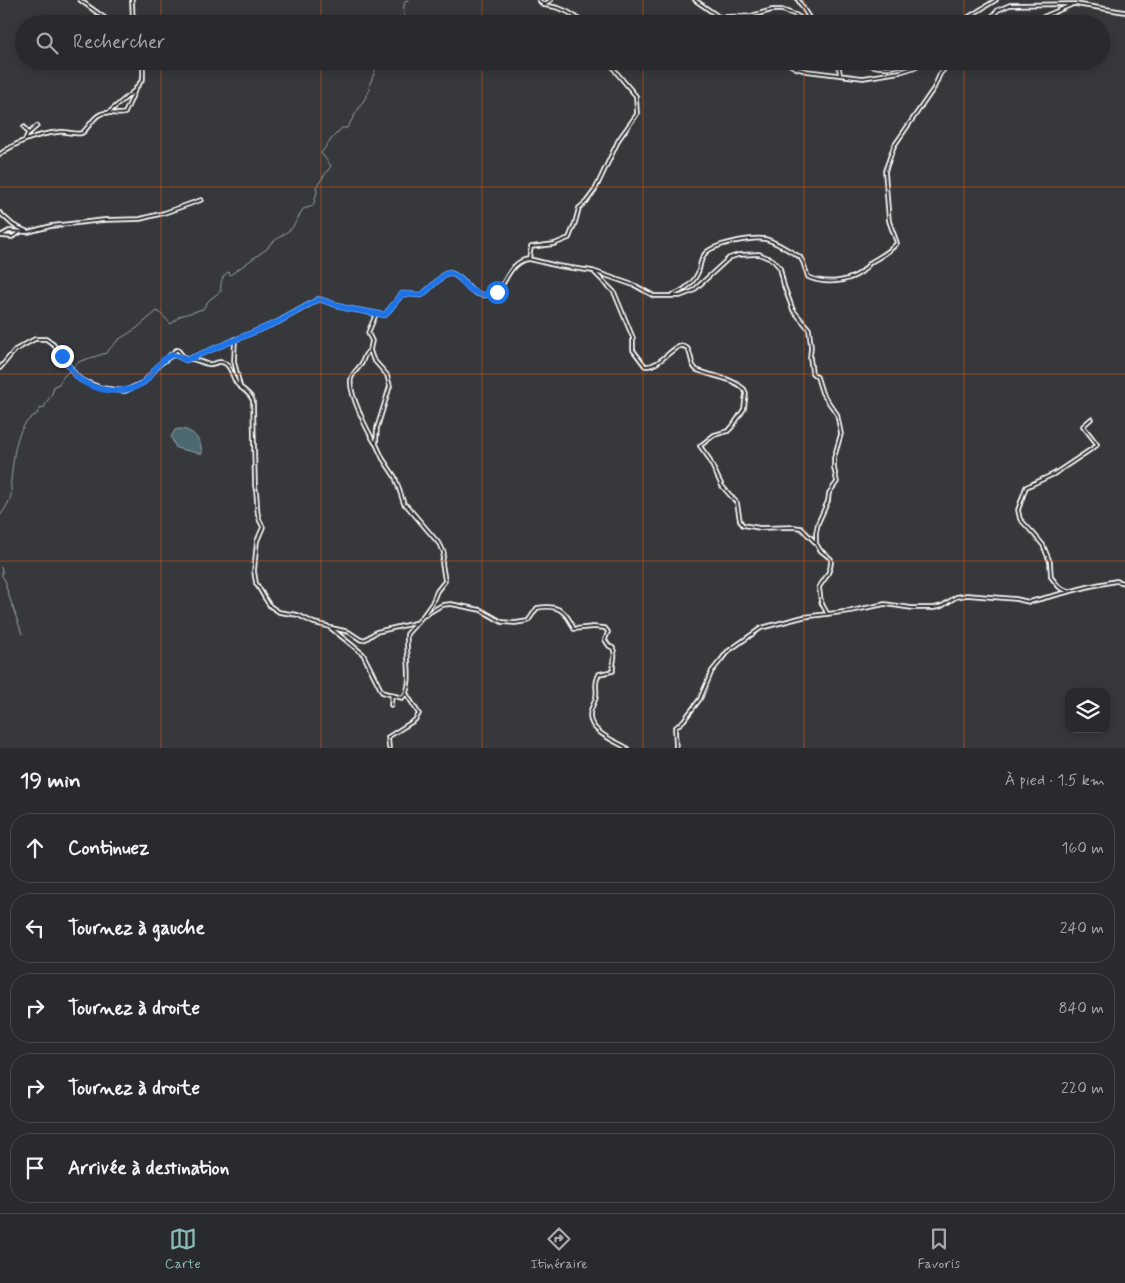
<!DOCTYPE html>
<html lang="fr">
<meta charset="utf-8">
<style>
:root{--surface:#292a2d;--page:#313235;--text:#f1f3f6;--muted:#a5a7aa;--line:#454649;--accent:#8bbbb9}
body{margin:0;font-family:Mynerve,sans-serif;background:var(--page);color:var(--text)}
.controls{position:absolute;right:15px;bottom:15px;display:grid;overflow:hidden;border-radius:10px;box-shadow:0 2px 8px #0003}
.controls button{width:45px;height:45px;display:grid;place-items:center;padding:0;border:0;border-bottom:1px solid var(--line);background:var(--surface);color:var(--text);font:25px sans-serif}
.stop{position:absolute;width:15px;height:15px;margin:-11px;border:4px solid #1a73e8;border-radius:50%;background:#fff}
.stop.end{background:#1a73e8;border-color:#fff;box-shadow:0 1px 5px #0008}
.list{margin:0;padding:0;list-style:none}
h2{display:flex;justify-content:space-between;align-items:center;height:65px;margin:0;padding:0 20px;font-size:21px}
h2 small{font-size:16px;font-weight:400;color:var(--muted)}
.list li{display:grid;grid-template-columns:32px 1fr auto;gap:15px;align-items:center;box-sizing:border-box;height:70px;margin:0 10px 10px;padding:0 10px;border:1px solid var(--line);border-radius:20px}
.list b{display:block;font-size:19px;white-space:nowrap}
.list em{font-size:16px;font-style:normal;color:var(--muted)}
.icon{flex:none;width:28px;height:28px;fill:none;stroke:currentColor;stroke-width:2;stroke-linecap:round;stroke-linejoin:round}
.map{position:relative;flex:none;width:1125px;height:748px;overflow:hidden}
.search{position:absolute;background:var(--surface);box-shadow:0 2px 8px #0003;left:15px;right:15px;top:15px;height:55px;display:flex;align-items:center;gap:12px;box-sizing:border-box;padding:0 18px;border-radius:28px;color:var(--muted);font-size:19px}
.sheet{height:465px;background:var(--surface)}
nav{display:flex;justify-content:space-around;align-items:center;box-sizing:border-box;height:70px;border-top:1px solid var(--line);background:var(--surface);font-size:14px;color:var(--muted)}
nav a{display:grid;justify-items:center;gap:2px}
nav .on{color:var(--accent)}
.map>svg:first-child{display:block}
.water{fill:#4b696e;stroke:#93a5a8}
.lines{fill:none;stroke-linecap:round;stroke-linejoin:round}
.stream{stroke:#93a5a8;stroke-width:1}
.minor-casing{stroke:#fff;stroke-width:5.5}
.minor{stroke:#2a2d2e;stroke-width:2}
.route{stroke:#1a73e8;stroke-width:6}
.grid{fill:none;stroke:#e8590c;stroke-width:1;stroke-opacity:0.55}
</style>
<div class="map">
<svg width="1125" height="748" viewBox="0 0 1125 748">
<rect width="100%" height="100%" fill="#37383c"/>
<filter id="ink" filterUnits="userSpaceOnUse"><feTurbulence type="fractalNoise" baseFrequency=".02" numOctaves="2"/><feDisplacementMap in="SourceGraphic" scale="10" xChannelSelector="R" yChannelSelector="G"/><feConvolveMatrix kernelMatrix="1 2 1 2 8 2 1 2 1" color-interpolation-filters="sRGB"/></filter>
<g filter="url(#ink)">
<!-- water -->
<path class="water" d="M178 429C192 428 202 440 202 454L176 448 171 437 175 430Z"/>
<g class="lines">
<!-- stream -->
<path class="stream" d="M404 24C405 14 402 11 405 1L408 0
M0 516C4 510 10 502 11 495 12 490 10 485 11 480 14 458 14 425 37 414L39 409 44 408C48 397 52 398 54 386L59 384 63 377 78 362 106 353 118 340 137 328 157 311C163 314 166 320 171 324L180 316 203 309 208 301 221 291C220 284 222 274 229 272L230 275 268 248 269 245 292 228 303 209 313 206 317 192 316 187 331 166 321 153 333 137 342 128H347L370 90 369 86 379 61
M0 567 2 569V576L6 582V587L22 634"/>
<defs>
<path id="minor" d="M80 0 113 24
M132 0 133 24
M539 0 543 5C561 7 571 12 584 24
M695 0 729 24
M798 0 813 24
M543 5 551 0
M719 17 751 16 772 10H782L796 15 809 24
M957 24 996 0
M985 24 998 10 1010 5 1075 4 1125 12
M1027 24 1071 5
M784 61 796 68 806 71 863 78 900 72 935 61
M838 61 840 74
M860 61C875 69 895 70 910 61
M108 113 135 90
M24 127 28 133 25 140
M29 133 37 126
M0 154C17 142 38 134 59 132 67 131 75 135 82 133 91 126 95 111 109 113 115 113 119 115 125 113L136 88 143 79V61
M0 213 13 225 28 232 51 226 104 220 140 219 164 213 201 200
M0 236 9 231 26 232
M1 236 12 237 19 233
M529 259 558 266 593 271 636 286 654 296H680L693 291 729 258 738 255 759 254 773 260 780 268 784 286 793 310 809 329 811 347 810 357 812 373 817 377 822 393 837 414 841 434 834 458V468L837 482 829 493 828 501 818 523 816 533V543L820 550 831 559C832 570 825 579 819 587L821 602 827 613
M595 273 614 292 633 338V350L645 366C659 368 673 345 682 346 694 347 688 365 697 370 713 377 731 377 744 389L746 393 744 409 732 427 728 431 714 435 700 446 708 457 722 486 737 503 740 521 743 525 760 528 794 527 801 528 816 543
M672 295C684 291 695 282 699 270 700 265 701 259 704 255 710 244 753 237 765 239 775 241 791 252 800 257L803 262 808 277C824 284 845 283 860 273 865 270 867 265 871 262 881 256 890 252 897 243L889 221 885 171 894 146 934 88 940 74 949 64 955 61
M235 339 234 361 240 386
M370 350C365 353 364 357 362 363 359 368 353 372 351 379 348 392 368 432 375 443
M170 355 176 350H178L186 360
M189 359C197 359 201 363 208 364 213 365 216 362 220 362 231 362 232 378 237 384 242 390 250 392 253 401L255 486C259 502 254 513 263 527L257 541 254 571 256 583 266 600 270 606 279 612 298 615 314 623 327 626
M0 368 15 350 35 339H46L53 344 75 374 81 380 102 388 125 391 144 382 160 364 171 356 175 355 186 360 196 356 278 322 319 299 345 308 385 315 402 294 422 295 445 274 450 273C468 278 466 297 490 295 505 294 506 261 529 259L531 247 554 244 569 238 575 223 579 208 586 202 595 190 619 139 637 114 636 96 616 72 610 61
M1069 592 1059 587 1051 577 1050 562 1043 545 1033 533 1020 519 1018 510 1026 487 1054 474 1096 446 1097 444 1083 426 1091 419
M422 617 442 605 451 604 481 610 502 622 515 623 528 621 537 608C557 604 566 610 574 629L593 627 605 628 608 632 605 640 609 646 613 648C617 657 612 662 613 671L599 674C593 685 598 687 596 697 595 703 590 708 590 716 590 732 615 741 627 748
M327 626 332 629 363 654 382 692 402 698C415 688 405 649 407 634L422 617 432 603 437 591 445 581 442 563 444 553 441 546 407 506 404 504 395 477 383 459 376 444 377 428 390 386 387 375 373 359 370 350 372 341 368 333 376 314
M332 628 349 632 361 640 366 639 376 632 415 623
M391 705 392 694
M389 748 388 737 415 720 419 714 406 693
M676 748 675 728 684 720 700 699 712 671 721 660 727 652 761 628 803 617 851 611 885 604 912 608H934L942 606 956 597 967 595 1016 599 1029 602 1091 586 1116 581 1125 583"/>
</defs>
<!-- minor casing -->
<use href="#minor" class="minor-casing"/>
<!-- minor -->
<use href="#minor" class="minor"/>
</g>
</g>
<g class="lines" filter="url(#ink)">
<!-- route -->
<path class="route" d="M62 356C67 363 72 372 78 378 95 392 126 396 144 382 153 375 159 359 172 355 176 354 182 359 186 360L196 356 278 322 319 299 345 308 385 315 402 294 422 295 445 274 450 273C463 277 462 284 471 290 478 295 490 297 497 292"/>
</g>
<!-- grid -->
<path class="grid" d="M161 0V24M321 0V24M482 0V24M643 0V24M804 0V24M964 0V24M161 61V748M321 61V748M482 61V748M643 61V748M804 61V748M964 61V748M0 187H1125M0 374H1125M0 561H1125"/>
</svg>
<div class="controls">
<button><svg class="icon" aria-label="layers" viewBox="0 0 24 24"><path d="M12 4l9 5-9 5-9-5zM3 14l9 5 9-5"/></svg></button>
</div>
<div class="stop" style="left:497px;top:292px"></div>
<div class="stop end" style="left:62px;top:356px"></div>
<div class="search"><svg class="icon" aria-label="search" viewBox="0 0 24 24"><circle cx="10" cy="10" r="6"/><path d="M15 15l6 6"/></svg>Rechercher</div>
</div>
<section class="sheet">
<h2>19 min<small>À pied · 1.5 km</small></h2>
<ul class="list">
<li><svg class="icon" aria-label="ahead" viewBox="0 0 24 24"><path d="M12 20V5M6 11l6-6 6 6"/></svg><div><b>Continuez</b></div><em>160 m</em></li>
<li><svg class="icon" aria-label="left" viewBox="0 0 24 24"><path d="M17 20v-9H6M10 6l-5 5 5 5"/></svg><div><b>Tournez à gauche</b></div><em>240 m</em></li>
<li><svg class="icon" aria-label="right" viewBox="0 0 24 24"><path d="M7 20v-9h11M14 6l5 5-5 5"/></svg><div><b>Tournez à droite</b></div><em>840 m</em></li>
<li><svg class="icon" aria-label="right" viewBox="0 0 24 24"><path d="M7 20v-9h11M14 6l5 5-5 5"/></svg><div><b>Tournez à droite</b></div><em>220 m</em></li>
<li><svg class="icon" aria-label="arrive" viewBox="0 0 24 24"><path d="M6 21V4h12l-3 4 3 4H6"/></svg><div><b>Arrivée à destination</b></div></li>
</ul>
</section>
<nav>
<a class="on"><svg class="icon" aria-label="map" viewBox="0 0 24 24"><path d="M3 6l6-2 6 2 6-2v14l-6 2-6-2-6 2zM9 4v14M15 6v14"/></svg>Carte</a>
<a><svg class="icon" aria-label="directions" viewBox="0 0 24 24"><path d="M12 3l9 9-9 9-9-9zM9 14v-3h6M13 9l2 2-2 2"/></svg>Itinéraire</a>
<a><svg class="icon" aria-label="saved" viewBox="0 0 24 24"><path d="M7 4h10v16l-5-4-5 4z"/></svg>Favoris</a>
</nav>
